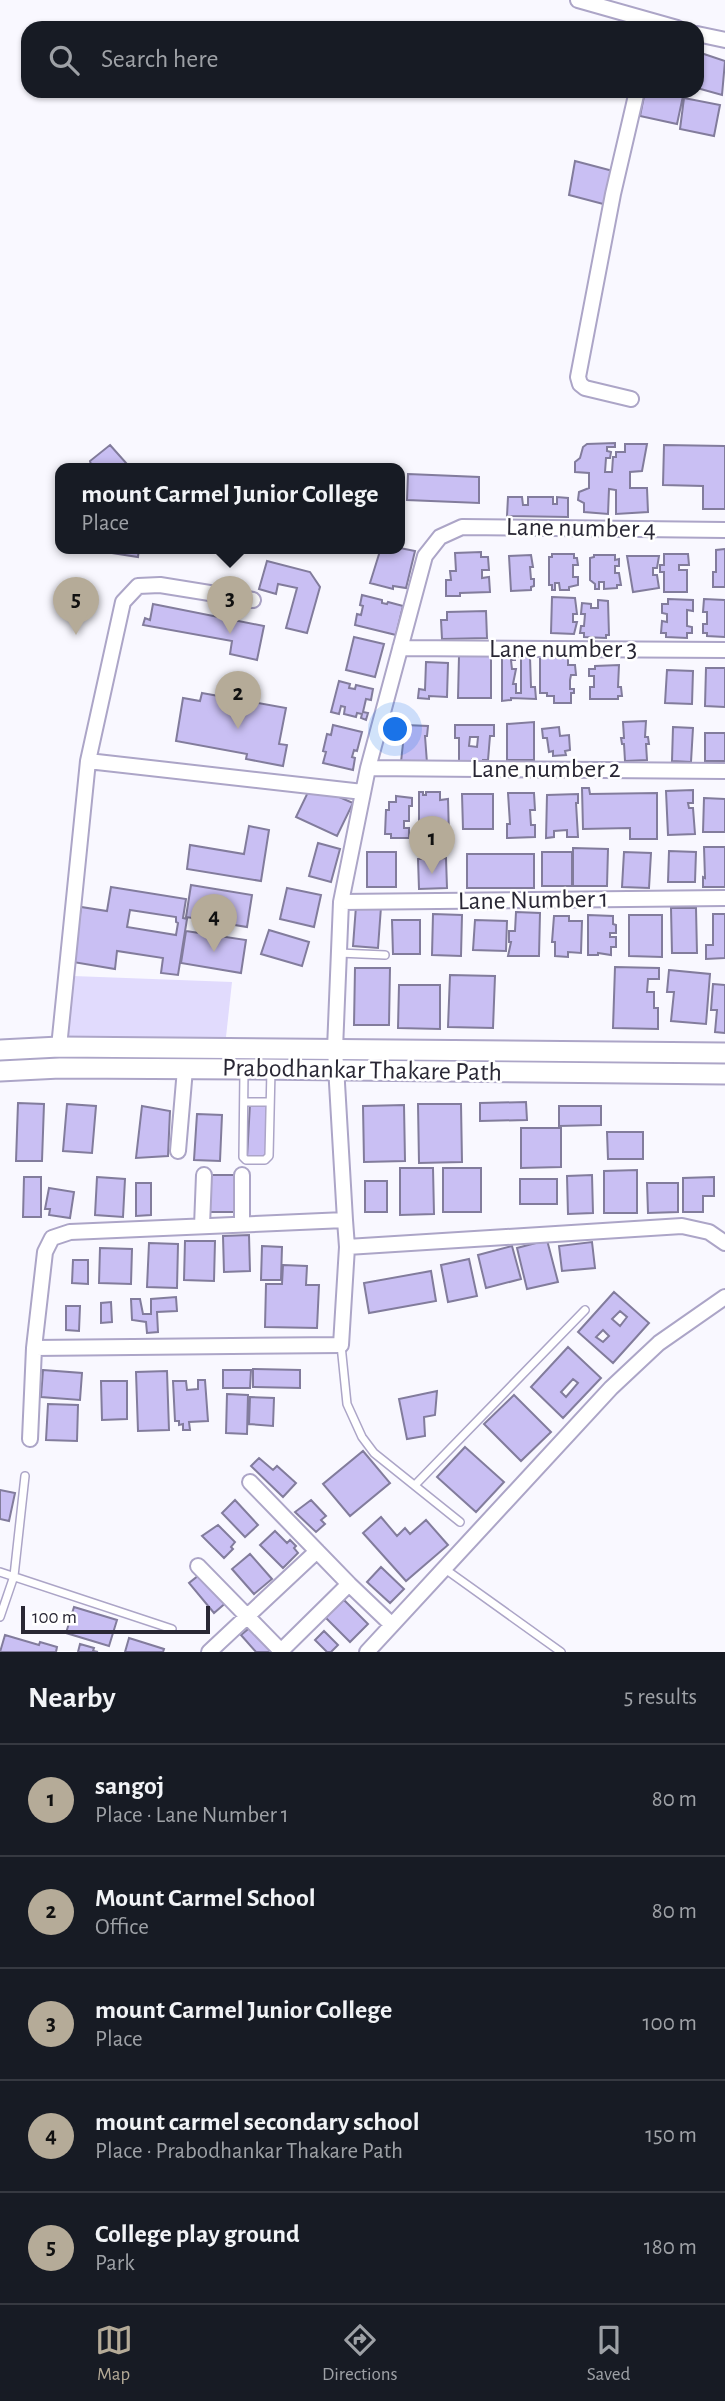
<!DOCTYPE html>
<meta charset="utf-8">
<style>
:root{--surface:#171b24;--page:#242831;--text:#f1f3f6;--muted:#9ea1a6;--line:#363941;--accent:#b5ab98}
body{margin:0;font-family:"Alegreya Sans",sans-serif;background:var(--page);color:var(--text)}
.scale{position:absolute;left:21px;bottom:18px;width:189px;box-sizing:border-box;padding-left:7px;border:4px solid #292734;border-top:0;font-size:19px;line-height:24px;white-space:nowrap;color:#292734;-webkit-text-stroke:5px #fff;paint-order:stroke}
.you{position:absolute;left:396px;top:730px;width:24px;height:24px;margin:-18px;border:5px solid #fff;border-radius:50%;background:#1a73e8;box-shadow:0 0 0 10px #1a73e833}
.badge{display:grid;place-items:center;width:46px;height:46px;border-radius:50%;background:var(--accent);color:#111;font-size:23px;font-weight:700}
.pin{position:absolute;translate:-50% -58px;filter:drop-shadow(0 2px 4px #0008)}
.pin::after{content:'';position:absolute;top:37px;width:24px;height:21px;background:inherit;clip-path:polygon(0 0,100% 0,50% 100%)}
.popup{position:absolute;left:55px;top:463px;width:350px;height:91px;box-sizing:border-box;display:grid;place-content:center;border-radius:14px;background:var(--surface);filter:drop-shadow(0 2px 5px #0005);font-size:23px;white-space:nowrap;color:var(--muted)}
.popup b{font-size:26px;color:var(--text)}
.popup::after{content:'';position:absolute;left:50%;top:100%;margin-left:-14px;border:14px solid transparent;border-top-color:var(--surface)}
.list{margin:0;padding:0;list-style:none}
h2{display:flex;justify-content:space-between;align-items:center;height:91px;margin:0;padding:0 28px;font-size:30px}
h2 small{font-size:23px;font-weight:400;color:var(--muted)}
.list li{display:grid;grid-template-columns:46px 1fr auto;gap:21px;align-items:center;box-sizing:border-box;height:112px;padding:0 28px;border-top:2px solid var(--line)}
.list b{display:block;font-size:26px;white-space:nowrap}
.list p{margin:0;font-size:23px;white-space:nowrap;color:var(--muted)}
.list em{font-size:23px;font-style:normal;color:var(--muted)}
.icon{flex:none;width:38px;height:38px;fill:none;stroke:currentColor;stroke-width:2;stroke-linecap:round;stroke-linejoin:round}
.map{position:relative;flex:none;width:725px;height:1652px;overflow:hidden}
.search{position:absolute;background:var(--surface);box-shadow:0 2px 5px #0004;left:21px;right:21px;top:21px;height:77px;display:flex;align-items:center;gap:18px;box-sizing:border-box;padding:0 24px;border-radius:21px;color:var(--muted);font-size:26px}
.sheet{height:651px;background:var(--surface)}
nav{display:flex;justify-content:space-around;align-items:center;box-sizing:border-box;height:98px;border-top:2px solid var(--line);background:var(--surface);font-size:19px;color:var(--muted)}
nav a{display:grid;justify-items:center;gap:4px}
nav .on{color:var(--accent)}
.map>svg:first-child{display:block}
.green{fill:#e1dbfd}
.building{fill:#c9bff3;stroke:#827c9c;stroke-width:2;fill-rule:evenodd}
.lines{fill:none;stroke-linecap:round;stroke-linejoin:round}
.service-casing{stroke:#aca5c7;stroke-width:10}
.minor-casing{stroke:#aca5c7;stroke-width:18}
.secondary-casing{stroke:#aca5c7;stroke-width:23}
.service{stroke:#fff;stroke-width:7}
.minor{stroke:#fff;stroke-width:14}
.secondary{stroke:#fff;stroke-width:19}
.labels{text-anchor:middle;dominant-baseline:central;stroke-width:5;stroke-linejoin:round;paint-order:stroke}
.street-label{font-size:26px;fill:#292734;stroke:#fff}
</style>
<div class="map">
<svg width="725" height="1652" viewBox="0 0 725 1652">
<rect width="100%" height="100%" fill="#f9f8ff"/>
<!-- green -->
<path class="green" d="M73 976 232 982 226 1037 68 1040Z"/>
<!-- building -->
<path class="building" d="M701 53 725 61 722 95 697 88Z
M645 91H661L683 96 677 124 640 116Z
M684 98 720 105 714 136 680 129Z
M575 161 613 171 607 205 569 195Z
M615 443V447H607V451L611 452 610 458H606L605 472H612L613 457H616V452H625V444H647L642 471 630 472V488H647L648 512 616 514V490L609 489 608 514 584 512V503L578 500 579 492 589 488V473L575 472V462L580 458 583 447 587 444Z
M110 445 127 464 126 468H92L90 461Z
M664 445 725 446V509H703V486L663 485Z
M408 474 479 477V503L407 500Z
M508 497H522L523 505H528V497H553V504H557V497L568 498V517L507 516Z
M80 548H139L138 557Z
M378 548H400L415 551 406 588 393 586V589L370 583 380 551Z
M725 549V587H713V572H716V550Z
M481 552V557H488L489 570H482V578L489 577 490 592 460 593V596H446V580H451L450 571H456L455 553Z
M552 554H574V558H577L578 565H573V577H578V585L569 587V590H560L559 583H555V590H552V585H549V557H552Z
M664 554H688L689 565H679V570H687V592H664V572H660V565H664Z
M531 555 533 567H530L531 579H534V586L531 587V590L511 591 509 556Z
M594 555H615V560L619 559V566H615V573H619L621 585H617V588L604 589V582H599V589H595V584L590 580V558L594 557Z
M627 556H659L657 568H653V575H657L659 588 633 592Z
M267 561 310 572 320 587 307 633 286 628 297 588 278 584 276 594 259 589Z
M362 595 382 600V603L387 604 388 602 403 606 396 635 355 625 357 614 361 615 363 606 360 605Z
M552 597 575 598 577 614H573V622H577L574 634 551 633Z
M668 599 693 600V611L687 610V626L692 627V633H687V638L666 637V633H661L662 621 667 622V614L662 613V604H668Z
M704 599 725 600V637L707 636V633H703V624H707V612H703Z
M598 600 608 601 609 635H606V638L584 637V633H580L581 626H584L585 614H581L582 603 591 604V608H598Z
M153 604 264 626 257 660 230 654 232 641 143 625 145 618 150 620Z
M486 611 487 638 442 639 441 620H447V612Z
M354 637 384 644 375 677 346 670Z
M540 651H568V665H575L576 675H571L570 680V689H574V693H571V703H554V696H547V693H540Z
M459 656H491V698H458Z
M502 657H515V660H511L512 669H516L513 684H516V693H521V657H530L531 687H535L536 699 511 698V700L502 701Z
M426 662 448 663 447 697 429 696V699L418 698 419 689 425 690Z
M619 665 618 687H621L622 696H618V699H590V687H594V676H589V669H595V666Z
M706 668H725V707L705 706Z
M667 670 693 671 692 704 665 703Z
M339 681 350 684 349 688 355 689 356 685 373 689 371 700 366 699 363 712 368 713 366 720 361 718 362 714 357 713 356 717 344 714 345 707 341 706 339 714 331 712Z
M202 693 286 708 279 744 287 745 283 766 246 759 247 754 176 741 183 698 200 701Z
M646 721 645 737H648L649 744H646L647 760 625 761 624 744H622L621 738H624L623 722Z
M534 722V760H507V724Z
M333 725 362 732 357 751 354 750 352 757 355 758 353 770 323 763 326 752 323 751 327 734 331 735Z
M405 725 428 726 427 736H425L427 763 401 762Z
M455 725H494V736H490L488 760H483V763H475V759H472V763L459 761V738H455ZM470 737H478L477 747 469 746Z
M559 727 560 736 569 735 570 750 565 751 566 755 553 756V751L549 752 547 738H543L542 729Z
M673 727 693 728 691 762 672 761Z
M705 733H725V761H705Z
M582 788H589L590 794 657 793V839H630V828L583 829Z
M309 790 330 793 353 803 337 836 296 817Z
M693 790V803H688L689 808H693L695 834 668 835 666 791Z
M419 792H423V795H426V792H440V800L448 799 449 836 430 837V833H419Z
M508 793H534L535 810H530L531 825H535V837L507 838V824H510Z
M462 794H493V829H463Z
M578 794V803H576L578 837H567V830L554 831V837L546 838 547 795Z
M396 796 412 798V806H409V821H404V828H409V838H391V834H385L386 810H389V802H396Z
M704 798 725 799V832H703Z
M249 826 269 830 261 881 187 869 190 845 244 854Z
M318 843 340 849 331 882 309 876Z
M704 847H725V887H703V877L705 878Z
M573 848 608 849 607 886H573Z
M669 851 696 852 695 882H668Z
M367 852H396V887H367Z
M542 852H572V886H542Z
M624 852 651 853 649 888 622 887Z
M467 854H534V888H467Z
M446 858 447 888 419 889 418 859Z
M191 885 252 895 247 927 186 917Z
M111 887 186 899 183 918 187 919 178 975 161 973 163 958 117 951 115 969 73 962 81 907 107 911ZM130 910 176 917V922L178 923 176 935 127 927Z
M287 888 321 895 314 927 280 919Z
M356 906 381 907 378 948 353 946Z
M671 908H696L697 953H672Z
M516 912 540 913 539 956H508L511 942H509V931H515Z
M433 914 462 915 461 956 432 955Z
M713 914H725V958L706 959V945H713Z
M588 915 613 916V924L616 925V933H610V937H616V947H611V955L598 953V955H588Z
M629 915H662V957L629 956Z
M554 916H569V921H582L581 953 568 952V957L555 956V942H552Z
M392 920H420V954H393Z
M475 920 507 921 506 951 473 950Z
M269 930 309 942 302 966 261 954Z
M186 931 246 940 241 973 181 963Z
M615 967 659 968V979H648L647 992H654V1008H658V1029L613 1028Z
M355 968H390L389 1025H354Z
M669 970 710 974 706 1024 671 1021 674 992H667Z
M450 975 495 976 493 1028 448 1027Z
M713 984 725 985V1033L715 1032 717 1010H711Z
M399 985H440V1029L398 1028Z
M526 1102 527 1120 480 1121V1103Z
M18 1103 44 1104 42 1161H16Z
M67 1104 96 1106 92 1153 63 1151Z
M250 1104H267L266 1157H247Z
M418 1104H461L462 1162 419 1163Z
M404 1105 405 1161 364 1162 363 1106Z
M142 1106 170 1111 168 1156 136 1158Z
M559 1106H601V1125L559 1126Z
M197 1114 222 1115 220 1161 194 1160Z
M521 1128H561V1167L521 1168Z
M607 1132H643V1159H608Z
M400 1168H433L434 1214 400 1215Z
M443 1168H481V1212H443Z
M637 1170V1213H604V1171Z
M210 1175H238L237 1212H210Z
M592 1175 593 1213 568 1214 567 1176Z
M24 1177H41V1217H23Z
M97 1177 125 1179 123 1217 95 1215Z
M714 1177V1196H703V1212H683V1178Z
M520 1179H557V1204H520Z
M365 1181H387V1212H365Z
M136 1183H151V1215L136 1216Z
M647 1183H678V1212L648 1213Z
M49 1188 74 1192 70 1218 49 1215 50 1209H45Z
M249 1235 250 1271 224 1272 223 1236Z
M547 1240 558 1282 527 1289 517 1248Z
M185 1241H215L214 1281 184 1280Z
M592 1242 595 1268 562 1271 559 1246Z
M149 1243 178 1244 177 1288 147 1287Z
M262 1246 282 1247 281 1280H261Z
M512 1246 521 1279 486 1288 478 1255Z
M100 1248 132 1249 131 1284 99 1283Z
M469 1259 477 1296 448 1302 441 1265Z
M73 1260H88V1284L72 1283Z
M283 1265 307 1266 306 1285H319L317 1328 265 1327 266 1284H282Z
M431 1271 436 1301 369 1313 364 1283Z
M614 1292 649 1323 613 1363 578 1332ZM620 1311 627 1317 620 1326 612 1319ZM603 1330 609 1336 603 1342 596 1337Z
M176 1297 177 1311 157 1312 158 1332 147 1333 146 1322 132 1320 131 1299H140L143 1314H151V1299Z
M111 1302 112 1322 101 1323V1303Z
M66 1306H80L79 1331 66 1330Z
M568 1347 601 1378 563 1418 531 1387ZM573 1379 578 1383 566 1397 561 1392Z
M253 1369 300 1370V1388L253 1387Z
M43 1370 82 1373 80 1400 41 1397Z
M223 1370H251L250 1388H223Z
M167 1371 169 1430 138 1431 136 1372Z
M198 1380H205L208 1421 189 1422 190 1430H183V1424L179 1425V1421H175L173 1381H186L187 1390 198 1389Z
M101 1381H127V1419L102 1420Z
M437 1391 435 1415 424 1417 425 1436 407 1439 399 1399Z
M227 1394 248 1395 247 1434 226 1433Z
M514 1395 551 1432 521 1461 484 1424Z
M250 1397 274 1398 273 1426 249 1424Z
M48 1404 78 1405 77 1441 46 1440Z
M465 1447 504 1482 476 1512 437 1477Z
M363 1451 390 1483 350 1516 323 1484Z
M259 1458 273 1470 277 1466 296 1483 283 1497 251 1466Z
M0 1490 15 1493 9 1521 0 1519Z
M235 1500 258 1525 245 1537 222 1513Z
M311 1500 326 1516 321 1520 325 1524 316 1532 295 1512Z
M381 1517 397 1536 405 1528 410 1534 426 1520 448 1545 406 1581 363 1533Z
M218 1525 235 1542 231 1547 233 1549 224 1558 202 1536Z
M275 1531 287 1543 290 1540 296 1546 294 1548 298 1553 283 1568 260 1545Z
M250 1554 272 1579 254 1594 232 1569Z
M381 1567 404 1589 390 1603 367 1582Z
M203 1572 228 1601 214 1613 189 1583Z
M344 1600 368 1624 350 1642 325 1617Z
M74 1607 117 1620 109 1646 66 1633Z
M253 1625 275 1649 271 1652H256L241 1635Z
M324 1631 338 1645 331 1652H327L315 1640Z
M5 1635 39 1645 40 1642 57 1647 56 1652H0Z
M129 1638 164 1649 163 1652H125Z
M80 1644 94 1648 93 1651 98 1652H78Z"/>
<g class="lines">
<defs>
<path id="service" d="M339 953 385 955
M244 1071 243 1157 246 1160H265L269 1156 271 1070
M244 1102H270
M341 1345 347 1404 362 1437 374 1453 460 1522
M415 1485 585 1310
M445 1569 561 1652
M0 1572 172 1629
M0 1617 14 1576 25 1476"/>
<path id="minor" d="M578 0 677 28
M697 34 725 40
M631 399 585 388 580 384 578 377 613 194 637 91
M400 648 725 650
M88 761 363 792
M368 768 725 771
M341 902 725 898
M59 1047 88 761 123 602 138 586 160 585 253 600
M178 1151 185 1069
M242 1175V1224
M345 1220 335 1049 341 902 368 768 425 556 440 537 462 527 725 530
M202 1226 204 1175
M34 1348 341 1345 347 1247
M30 1439 34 1348 45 1252 52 1238 70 1232 345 1220 347 1247 682 1226 709 1232 725 1243
M250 1482 349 1584 281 1651
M198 1566 282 1652
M349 1584 392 1625
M209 1652 317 1551
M367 1652 611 1388 659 1343 725 1297"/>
<path id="secondary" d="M0 1050 59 1047 725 1053
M0 1071 60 1068 245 1069 725 1074"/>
</defs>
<!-- service casing -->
<use href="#service" class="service-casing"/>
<!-- minor casing -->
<use href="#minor" class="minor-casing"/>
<!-- secondary casing -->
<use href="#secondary" class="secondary-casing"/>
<!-- service -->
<use href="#service" class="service"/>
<!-- minor -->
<use href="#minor" class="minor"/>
<!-- secondary -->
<use href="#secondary" class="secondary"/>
</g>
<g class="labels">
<!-- street labels -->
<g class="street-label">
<text transform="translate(581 528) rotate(1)">Lane number 4</text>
<text x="563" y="649">Lane number 3</text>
<text x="546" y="769">Lane number 2</text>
<text transform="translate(533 900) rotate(-1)">Lane Number 1</text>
<text transform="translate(362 1070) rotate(1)">Prabodhankar Thakare Path</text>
</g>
</g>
</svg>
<div class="scale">100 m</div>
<div class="you"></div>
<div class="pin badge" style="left:432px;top:874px">1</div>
<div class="pin badge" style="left:238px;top:729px">2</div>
<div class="pin badge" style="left:230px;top:634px">3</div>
<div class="popup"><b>mount Carmel Junior College</b>Place</div>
<div class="pin badge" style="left:214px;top:952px">4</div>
<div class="pin badge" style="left:76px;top:635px">5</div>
<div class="search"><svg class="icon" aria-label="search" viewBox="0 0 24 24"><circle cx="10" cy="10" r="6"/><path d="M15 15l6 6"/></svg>Search here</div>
</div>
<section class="sheet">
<h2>Nearby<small>5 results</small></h2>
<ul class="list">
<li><span class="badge">1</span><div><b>sangoj</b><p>Place · Lane Number 1</p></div><em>80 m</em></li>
<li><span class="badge">2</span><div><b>Mount Carmel School</b><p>Office</p></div><em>80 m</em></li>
<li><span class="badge">3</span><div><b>mount Carmel Junior College</b><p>Place</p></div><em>100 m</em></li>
<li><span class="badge">4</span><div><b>mount carmel secondary school</b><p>Place · Prabodhankar Thakare Path</p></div><em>150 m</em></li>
<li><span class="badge">5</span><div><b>College play ground</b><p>Park</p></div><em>180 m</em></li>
</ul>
</section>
<nav>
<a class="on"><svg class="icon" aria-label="map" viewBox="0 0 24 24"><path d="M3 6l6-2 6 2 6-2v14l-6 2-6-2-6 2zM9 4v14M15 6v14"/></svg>Map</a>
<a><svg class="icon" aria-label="directions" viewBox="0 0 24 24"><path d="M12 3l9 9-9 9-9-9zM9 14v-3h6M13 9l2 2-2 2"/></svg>Directions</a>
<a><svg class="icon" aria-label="saved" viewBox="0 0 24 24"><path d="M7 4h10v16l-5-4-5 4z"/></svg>Saved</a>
</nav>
